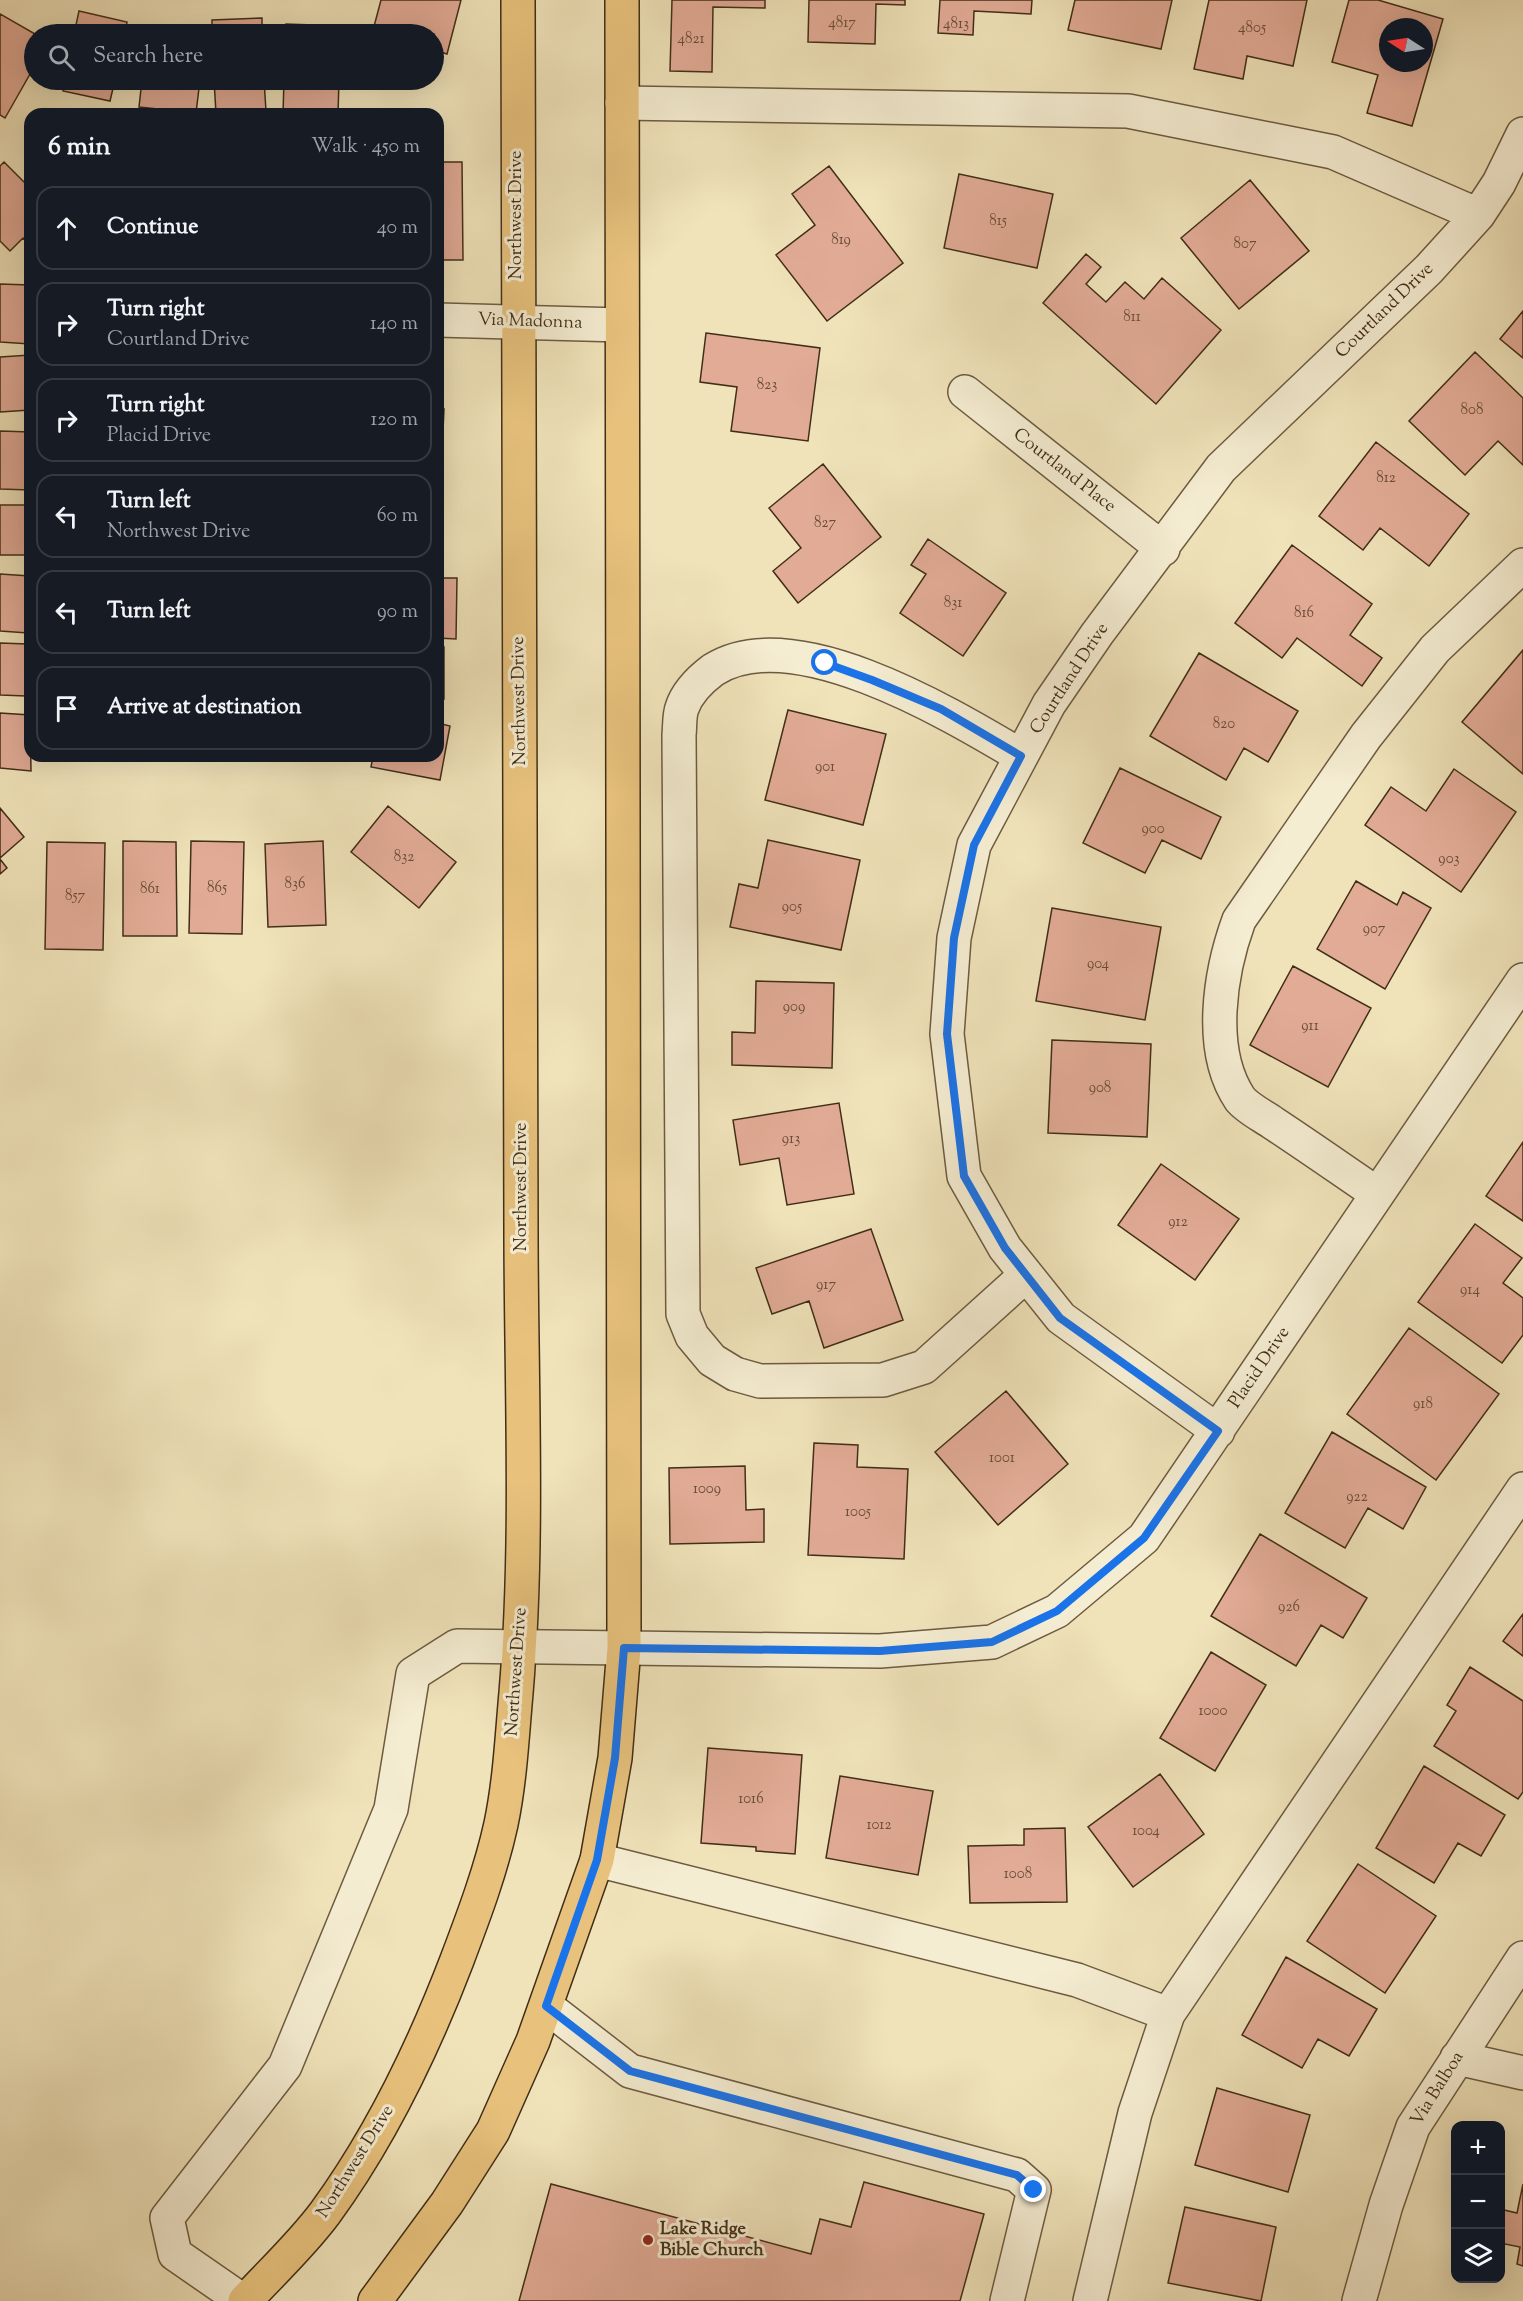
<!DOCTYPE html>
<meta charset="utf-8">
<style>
:root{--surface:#171b24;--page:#20242c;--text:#f1f3f6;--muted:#9ea1a6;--line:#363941}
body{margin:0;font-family:"Sorts Mill Goudy",serif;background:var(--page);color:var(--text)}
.controls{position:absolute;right:18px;bottom:18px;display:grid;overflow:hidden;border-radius:12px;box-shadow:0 6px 24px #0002}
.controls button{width:54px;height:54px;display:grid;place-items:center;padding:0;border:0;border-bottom:2px solid var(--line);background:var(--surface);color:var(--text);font:30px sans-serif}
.compass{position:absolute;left:1379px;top:18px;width:54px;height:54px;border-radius:50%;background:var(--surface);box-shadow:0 6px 24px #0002;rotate:282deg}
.stop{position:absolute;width:18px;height:18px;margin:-14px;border:4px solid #1a73e8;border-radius:50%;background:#fff}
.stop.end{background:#1a73e8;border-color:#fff;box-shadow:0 2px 6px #0008}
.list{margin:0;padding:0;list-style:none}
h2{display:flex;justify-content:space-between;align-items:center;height:78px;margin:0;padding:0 24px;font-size:26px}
h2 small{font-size:20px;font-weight:400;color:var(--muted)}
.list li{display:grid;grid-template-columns:39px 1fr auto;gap:18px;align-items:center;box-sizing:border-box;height:84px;margin:0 12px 12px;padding:0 12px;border:2px solid var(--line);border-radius:18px}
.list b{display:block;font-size:22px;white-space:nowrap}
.list p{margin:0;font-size:20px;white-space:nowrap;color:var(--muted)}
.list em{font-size:20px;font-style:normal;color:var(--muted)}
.icon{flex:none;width:33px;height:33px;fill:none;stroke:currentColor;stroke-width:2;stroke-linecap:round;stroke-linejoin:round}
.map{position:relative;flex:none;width:1523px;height:2301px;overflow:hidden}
.search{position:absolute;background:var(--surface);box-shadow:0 6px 24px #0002;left:24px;top:24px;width:420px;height:66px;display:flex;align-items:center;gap:15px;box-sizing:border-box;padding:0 21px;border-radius:33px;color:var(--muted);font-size:22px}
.panel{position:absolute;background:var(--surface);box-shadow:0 6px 24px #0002;left:24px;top:108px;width:420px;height:654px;border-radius:18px}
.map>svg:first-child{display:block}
.building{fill:#e2ab96;stroke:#412e17;stroke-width:1.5;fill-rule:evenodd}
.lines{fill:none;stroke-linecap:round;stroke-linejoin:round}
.minor-casing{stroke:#6d5b40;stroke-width:36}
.major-casing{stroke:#412e17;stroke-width:36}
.minor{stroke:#f5edd2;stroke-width:33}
.major{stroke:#e8c27d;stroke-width:33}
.route{stroke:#1a73e8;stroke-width:8}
.poi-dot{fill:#8f2418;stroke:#f5edd2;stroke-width:2}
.labels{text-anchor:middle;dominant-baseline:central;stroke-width:6;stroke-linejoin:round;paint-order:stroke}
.number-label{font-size:15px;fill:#694d37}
.street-label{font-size:18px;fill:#412e17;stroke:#f5edd2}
.poi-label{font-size:18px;font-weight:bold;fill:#412e17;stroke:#f5edd2;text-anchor:start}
</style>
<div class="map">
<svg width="1523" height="2301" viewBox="0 0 1523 2301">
<rect width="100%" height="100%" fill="#f0e3ba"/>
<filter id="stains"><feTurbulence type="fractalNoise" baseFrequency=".00333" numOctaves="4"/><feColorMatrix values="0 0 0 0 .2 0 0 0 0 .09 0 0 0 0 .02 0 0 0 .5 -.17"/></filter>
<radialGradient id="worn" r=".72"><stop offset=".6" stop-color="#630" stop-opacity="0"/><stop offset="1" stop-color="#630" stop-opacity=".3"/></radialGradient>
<!-- building -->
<path class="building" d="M381 0H461L447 54 434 50V34H372Z
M672 0H765V8L713 7 712 72 670 71Z
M809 0H905V5L876 4 875 44 808 42Z
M940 0H1032L1031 14 974 11 973 35 938 33Z
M1075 0H1172L1161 49 1068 30Z
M1209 0H1307L1293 66 1247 56 1243 79 1194 69Z
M1349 0H1378L1443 19 1412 126 1367 113 1378 75 1332 62ZM1388 27H1424V63H1388Z
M79 11 127 22 125 34H74Z
M0 14 35 34 34 67 5 118 0 115Z
M262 18V34H212V20Z
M286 24 341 26V34H286Z
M65 80H115L110 101 63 91Z
M142 80H200L196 113 139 107Z
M214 80H264L266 111 216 113Z
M284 80H339L338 114H283Z
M4 162 30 188V245L23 238 10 251 0 241V166Z
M438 162H462L463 260H438Z
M829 166 903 263 827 321 776 255 815 225 792 194Z
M959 174 1053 194 1037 268 944 248Z
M1250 180 1309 251 1239 309 1181 238Z
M1086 254 1101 267 1086 284 1106 302 1125 282 1144 299 1162 278 1221 330 1156 404 1043 303Z
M0 284 30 285V344L0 342Z
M1523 311V358L1500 339Z
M706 333 820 348 808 441 731 431 737 387 700 382Z
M1475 352 1523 398V465L1498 441 1465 475 1409 421Z
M30 355V410L0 412V357Z
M438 409H444L439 519H438Z
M0 431 30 432V490L0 489Z
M1376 442 1469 514 1429 566 1380 528 1363 550 1319 516Z
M823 464 881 537 798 603 773 571 801 548 769 508Z
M0 505H30V555H0Z
M928 539 1006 593 963 656 900 613 926 574 911 565Z
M1292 545 1372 604 1350 635 1382 658 1362 686 1297 638 1282 658 1235 623Z
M0 574 30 576 28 633 0 631Z
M438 578H457L456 639 438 638Z
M0 643 27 644 26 696 0 695Z
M438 647H444V699H438Z
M1523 650V774L1462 722Z
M1199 653 1298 711 1268 762 1244 748 1226 780 1150 736Z
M788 710 886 734 863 825 765 800Z
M0 713 30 715 31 771 0 768Z
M438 723 450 726 440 780 371 767 373 756H438Z
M1120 768 1221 817 1201 859 1162 840 1145 873 1083 843Z
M1454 769 1516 812 1461 892 1365 825 1391 787 1426 811Z
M388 806 456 862 419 908 351 852Z
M0 808 24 837 0 858Z
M768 840 860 860 841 950 730 927 739 884 758 888Z
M123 841 176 842 177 936H123Z
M191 841 244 842 242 934 189 933Z
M323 841 326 925 268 927 265 844Z
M47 842 105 843 103 950 45 949Z
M0 859 7 868 0 874Z
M1356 881 1397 905 1403 892 1431 908 1385 989 1317 949Z
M1052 908 1161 927 1145 1020 1036 1001Z
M1293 966 1371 1008 1328 1087 1250 1045Z
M756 981 834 983 832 1068 732 1065V1032L755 1033Z
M1052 1040 1151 1044 1147 1137 1048 1133Z
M839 1103 854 1194 787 1205 779 1158 740 1165 733 1120Z
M1523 1142V1221L1486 1196Z
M1161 1164 1239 1219 1195 1280 1118 1225Z
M1475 1224 1522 1258 1503 1283 1523 1298V1335L1502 1363 1418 1302Z
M871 1229 903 1320 824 1348 809 1301 772 1314 756 1268Z
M1409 1328 1499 1394 1436 1480 1347 1414Z
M1006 1391 1068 1464 998 1525 935 1452Z
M1332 1432 1426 1487 1403 1529 1368 1508 1345 1548 1285 1513Z
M814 1443 858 1445 857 1467 908 1469 904 1559 808 1555Z
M745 1466 746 1510 764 1509V1542L670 1544 669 1468Z
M1260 1534 1367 1598 1343 1638 1321 1625 1296 1666 1211 1616Z
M1523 1614V1656L1503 1641Z
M1211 1652 1266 1685 1215 1771 1160 1738Z
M1470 1667 1523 1701V1792L1518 1799 1434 1746 1456 1711 1447 1705Z
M708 1748 802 1755 795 1854 756 1851V1847L701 1843Z
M1424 1766 1505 1815 1481 1856 1458 1843 1434 1883 1376 1848Z
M1160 1774 1204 1834 1133 1887 1088 1827Z
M840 1776 933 1791 918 1875 826 1858Z
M1065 1828 1067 1902 970 1903 968 1846 1024 1845V1829Z
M1358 1864 1436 1916 1385 1993 1307 1941Z
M1286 1957 1377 2009 1349 2056 1318 2039 1302 2068 1242 2035Z
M1217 2088 1310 2115 1288 2192 1195 2165Z
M864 2182 984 2214 960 2301H519L551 2184 811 2254 820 2219 851 2227Z
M1523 2184V2266L1517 2264 1520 2247 1500 2243 1504 2210 1517 2213Z
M1185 2207 1276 2227 1261 2301 1168 2283Z"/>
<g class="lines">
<defs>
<path id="minor" d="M622 103 1128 111 1333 152 1478 215
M438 320 622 325
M965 392 1163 549
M1021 756C950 714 793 619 713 670 701 679 687 693 682 708 679 716 680 727 679 735L683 1314 692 1336 712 1360 735 1374 760 1381 883 1380 924 1367 1026 1275
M1376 1193C1342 1170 1308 1146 1273 1123 1263 1116 1247 1108 1240 1099 1207 1050 1220 972 1239 920L1366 736 1435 649 1523 565
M1218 1431 1061 1318 1005 1248 964 1176 947 1034 954 938 974 845 1049 704 1097 634 1221 468 1429 269 1478 215 1499 183 1523 134
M597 1860 1077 1980 1168 2014
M546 2006 630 2071 1017 2175 1034 2190 1007 2301
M1457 2058 1523 2073
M243 2301 175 2254 167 2218 285 2066 391 1809 413 1674 457 1646 880 1651 992 1642 1057 1611 1144 1538 1523 980
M1090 2301 1135 2113 1168 2014 1523 1489
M1359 2301 1386 2205 1413 2127 1523 1958"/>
<path id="major" d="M245 2301C272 2272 302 2244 325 2213 382 2135 423 2049 457 1960 474 1915 491 1870 501 1824 510 1781 512 1737 516 1693 529 1539 521 1383 521 1229 523 819 516 410 518 0
M375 2301 447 2203 493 2131 533 2041 597 1860 615 1758 624 1648 622 0"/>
</defs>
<!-- minor casing -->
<use href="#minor" class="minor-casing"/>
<!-- major casing -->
<use href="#major" class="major-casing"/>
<!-- minor -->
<use href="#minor" class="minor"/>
<!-- major -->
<use href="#major" class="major"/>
</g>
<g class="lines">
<!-- route -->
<path class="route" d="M825 663 872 680 941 709 1021 756 974 845 954 938 947 1034 964 1176 1005 1248 1060 1318 1218 1431 1144 1538 1057 1611 992 1642 880 1651 624 1648 615 1758 597 1860 546 2006 630 2071 1017 2175 1034 2190"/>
</g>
<!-- markers -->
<circle class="poi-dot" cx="648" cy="2240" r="6"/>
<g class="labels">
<!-- number labels -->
<g class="number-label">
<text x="842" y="23">4817</text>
<text x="956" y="24">4813</text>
<text x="1252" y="28">4805</text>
<text x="691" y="39">4821</text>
<text x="998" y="221">815</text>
<text x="841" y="240">819</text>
<text x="1245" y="244">807</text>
<text x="1132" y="317">811</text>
<text x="767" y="385">823</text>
<text x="1472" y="410">808</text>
<text x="1386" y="478">812</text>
<text x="825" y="523">827</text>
<text x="953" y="603">831</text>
<text x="1304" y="613">816</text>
<text x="1224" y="724">820</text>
<text x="825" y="767">901</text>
<text x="1153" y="829">900</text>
<text x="404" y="857">832</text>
<text x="1449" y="859">903</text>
<text x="295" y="884">836</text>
<text x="217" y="888">865</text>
<text x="150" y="889">861</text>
<text x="75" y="896">857</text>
<text x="792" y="907">905</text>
<text x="1374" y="929">907</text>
<text x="1098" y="964">904</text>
<text x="794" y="1007">909</text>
<text x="1310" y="1026">911</text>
<text x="1100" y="1088">908</text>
<text x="791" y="1139">913</text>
<text x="1178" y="1222">912</text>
<text x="826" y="1285">917</text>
<text x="1470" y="1290">914</text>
<text x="1423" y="1404">918</text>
<text x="1002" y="1458">1001</text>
<text x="707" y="1489">1009</text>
<text x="1357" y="1497">922</text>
<text x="858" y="1512">1005</text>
<text x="1289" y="1607">926</text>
<text x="1213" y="1711">1000</text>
<text x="751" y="1799">1016</text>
<text x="879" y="1825">1012</text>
<text x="1146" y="1831">1004</text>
<text x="1018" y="1874">1008</text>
</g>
<!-- street labels -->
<g class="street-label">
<text transform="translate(517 215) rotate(-90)">Northwest Drive</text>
<text transform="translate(1385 311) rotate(-44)">Courtland Drive</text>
<text transform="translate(530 322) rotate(2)">Via Madonna</text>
<text transform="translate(1064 471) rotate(38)">Courtland Place</text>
<text transform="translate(1070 679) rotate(-57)">Courtland Drive</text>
<text transform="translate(520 701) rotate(-91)">Northwest Drive</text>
<text transform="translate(522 1187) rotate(-90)">Northwest Drive</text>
<text transform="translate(1260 1368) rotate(-56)">Placid Drive</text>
<text transform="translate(517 1672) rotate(-86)">Northwest Drive</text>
<text transform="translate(1438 2089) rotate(-58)">Via Balboa</text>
<text transform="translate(356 2162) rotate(-58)">Northwest Drive</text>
</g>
<!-- poi labels -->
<g class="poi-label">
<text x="660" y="2230">Lake Ridge<tspan x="660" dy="21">Bible Church</tspan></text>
</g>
</g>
<rect width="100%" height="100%" filter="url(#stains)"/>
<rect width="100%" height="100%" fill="url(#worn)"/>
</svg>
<div class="controls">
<button>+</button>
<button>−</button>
<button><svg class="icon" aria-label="layers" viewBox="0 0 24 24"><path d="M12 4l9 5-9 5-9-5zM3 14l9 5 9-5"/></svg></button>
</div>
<svg class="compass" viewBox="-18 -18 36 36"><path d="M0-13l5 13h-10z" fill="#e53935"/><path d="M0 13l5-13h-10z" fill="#9ea1a6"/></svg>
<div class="stop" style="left:825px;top:663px"></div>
<div class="stop end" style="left:1034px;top:2190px"></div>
<div class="search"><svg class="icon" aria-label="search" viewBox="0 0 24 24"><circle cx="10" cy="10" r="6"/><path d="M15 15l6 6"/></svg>Search here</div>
<section class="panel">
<h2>6 min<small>Walk · 450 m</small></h2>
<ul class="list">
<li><svg class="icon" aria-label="ahead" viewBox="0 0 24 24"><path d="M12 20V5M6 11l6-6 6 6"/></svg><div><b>Continue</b></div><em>40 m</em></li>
<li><svg class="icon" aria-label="right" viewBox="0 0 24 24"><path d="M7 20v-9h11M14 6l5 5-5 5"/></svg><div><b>Turn right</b><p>Courtland Drive</p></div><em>140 m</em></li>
<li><svg class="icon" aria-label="right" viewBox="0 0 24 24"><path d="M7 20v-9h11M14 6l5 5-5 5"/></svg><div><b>Turn right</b><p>Placid Drive</p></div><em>120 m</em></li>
<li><svg class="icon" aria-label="left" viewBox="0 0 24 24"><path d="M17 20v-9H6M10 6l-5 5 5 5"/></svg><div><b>Turn left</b><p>Northwest Drive</p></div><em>60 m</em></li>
<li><svg class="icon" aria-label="left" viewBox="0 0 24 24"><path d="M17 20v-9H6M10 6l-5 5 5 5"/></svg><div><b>Turn left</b></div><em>90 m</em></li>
<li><svg class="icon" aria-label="arrive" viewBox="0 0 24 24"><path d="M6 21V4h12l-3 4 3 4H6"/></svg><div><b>Arrive at destination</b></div></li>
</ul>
</section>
</div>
